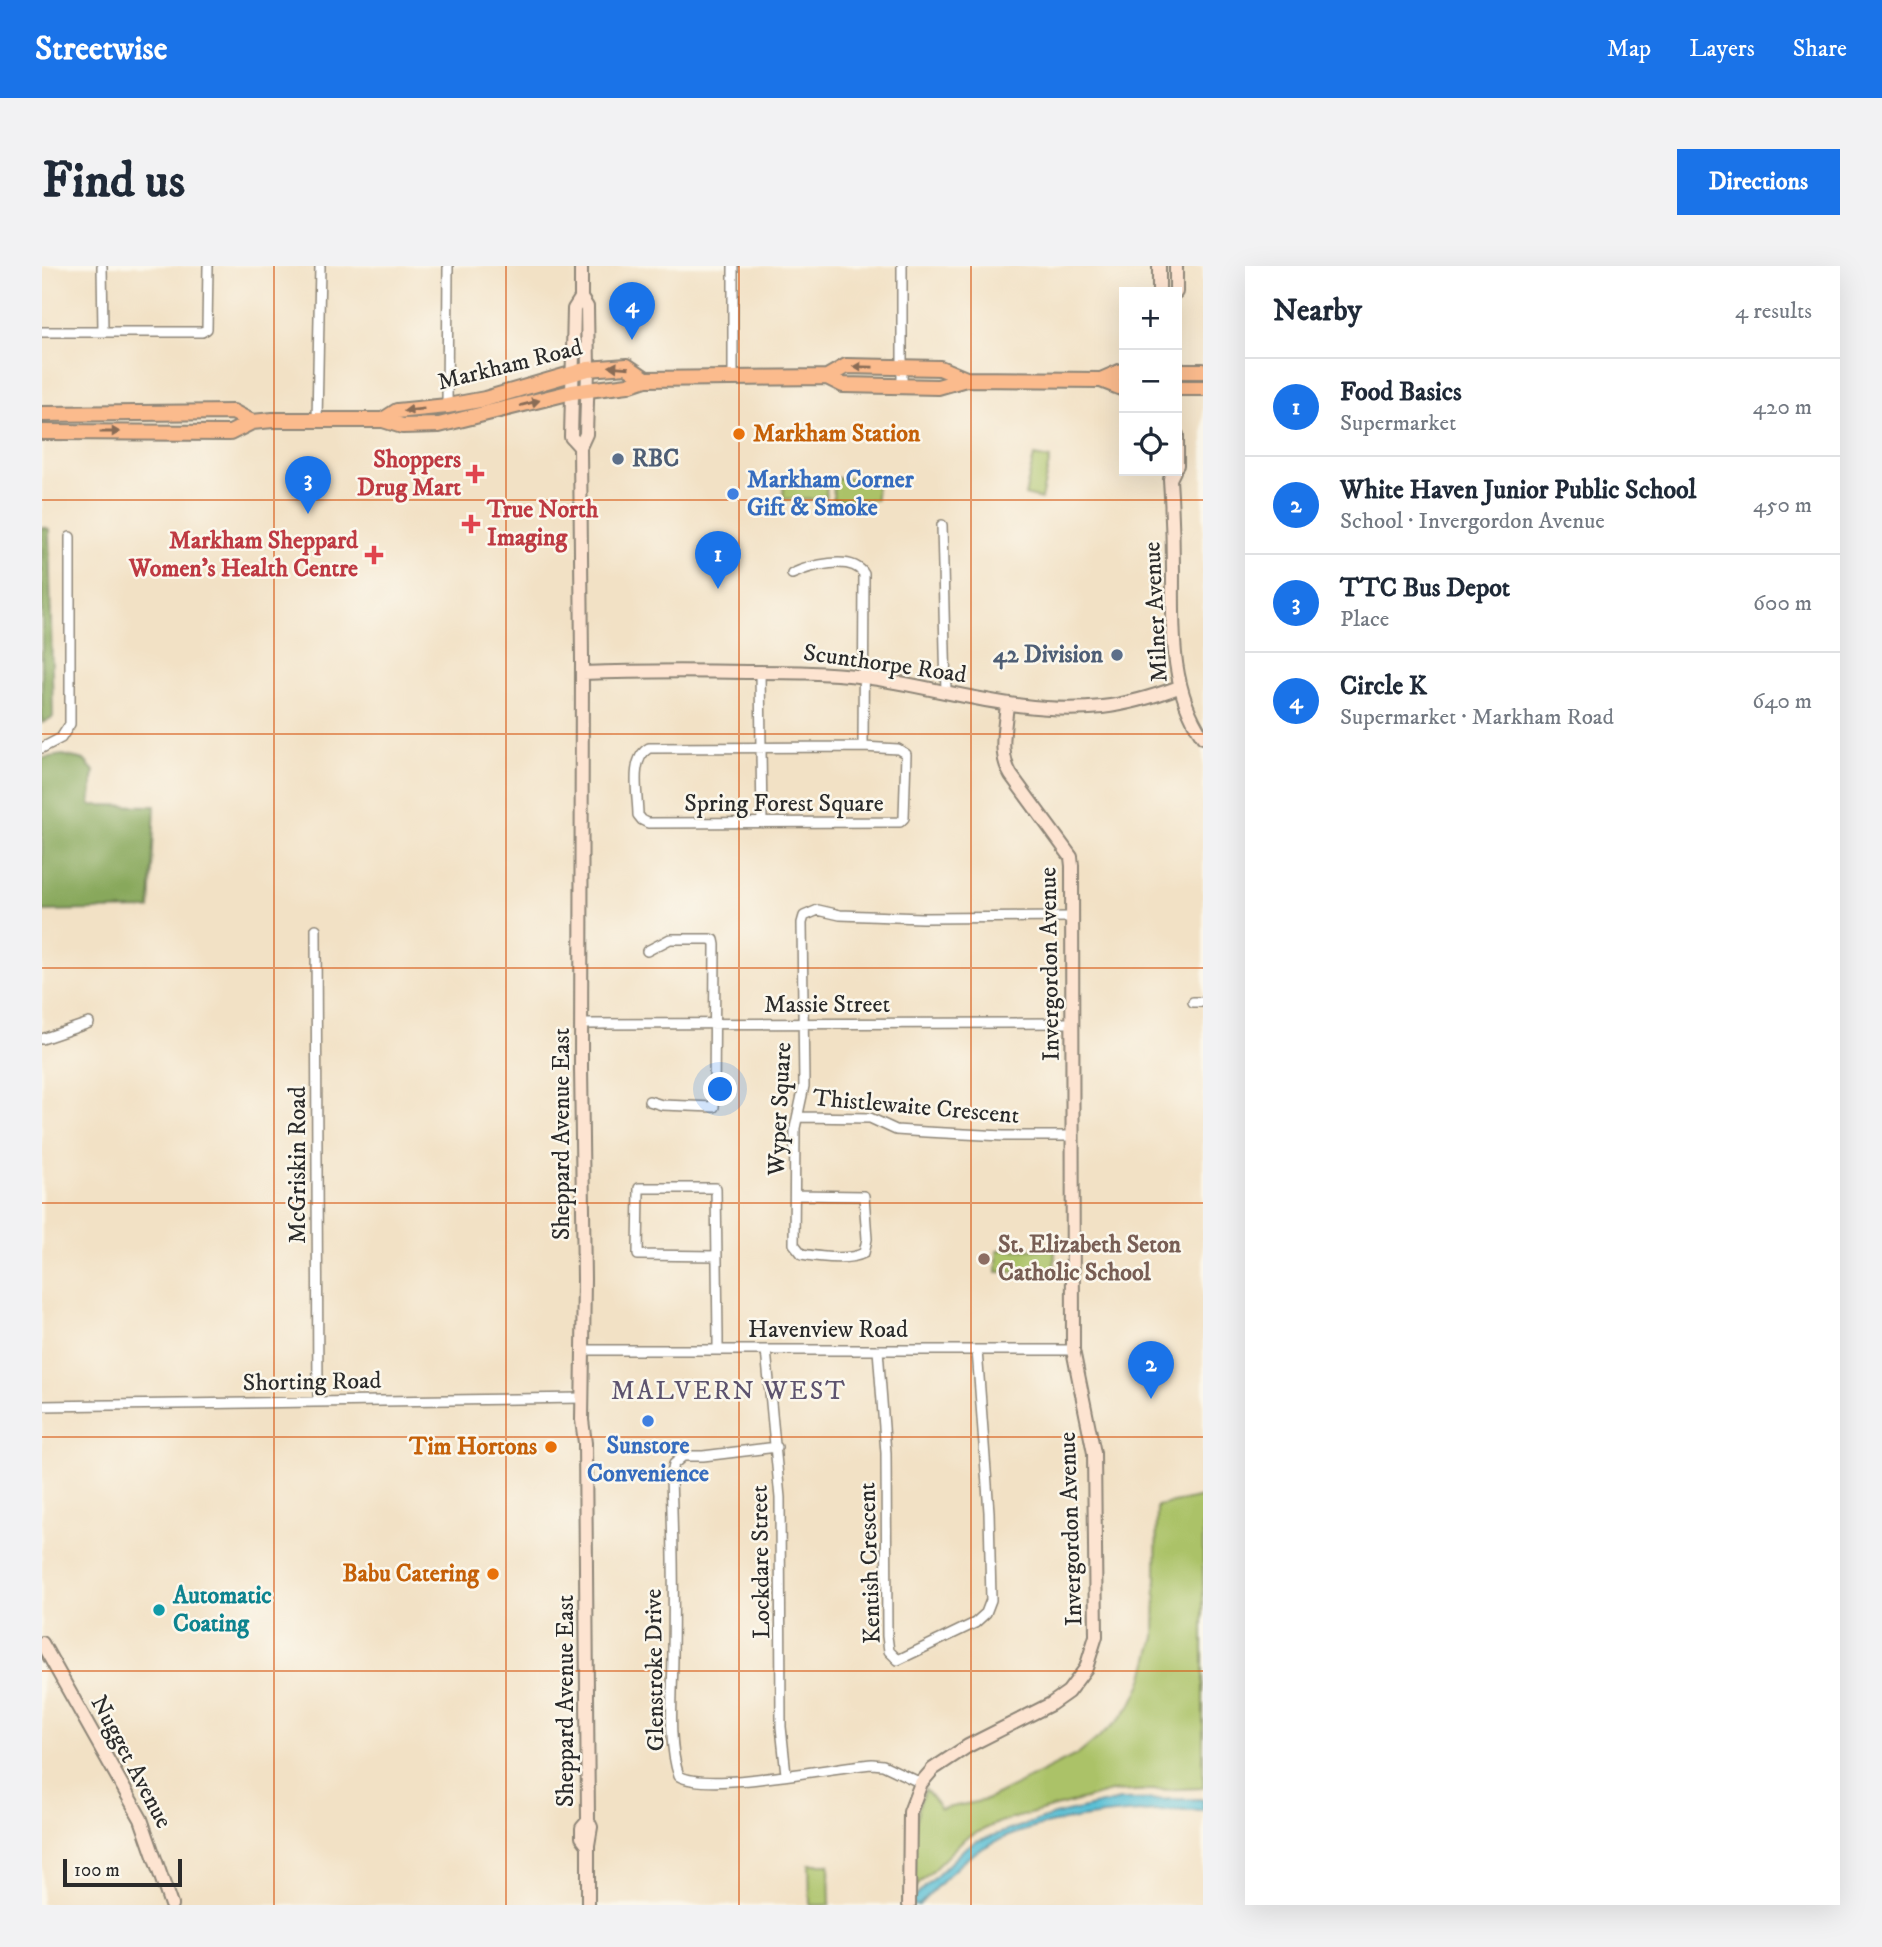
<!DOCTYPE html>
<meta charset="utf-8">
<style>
:root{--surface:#fff;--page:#f2f2f3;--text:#1f2937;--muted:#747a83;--line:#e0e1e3;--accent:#1a73e8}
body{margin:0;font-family:"IM FELL DW Pica",serif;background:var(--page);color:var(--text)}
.controls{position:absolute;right:21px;top:21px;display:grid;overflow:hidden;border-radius:0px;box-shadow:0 7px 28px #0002}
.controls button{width:63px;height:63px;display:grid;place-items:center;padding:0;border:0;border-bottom:2px solid var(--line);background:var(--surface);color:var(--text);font:35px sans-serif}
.scale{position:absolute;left:21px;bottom:18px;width:119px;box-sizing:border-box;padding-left:7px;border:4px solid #2b2b2b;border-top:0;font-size:19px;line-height:24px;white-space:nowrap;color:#2b2b2b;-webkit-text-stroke:5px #fbf7ec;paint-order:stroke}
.you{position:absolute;left:679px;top:824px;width:24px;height:24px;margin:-18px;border:5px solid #fff;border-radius:50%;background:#1a73e8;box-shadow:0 0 0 10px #1a73e833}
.badge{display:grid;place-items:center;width:46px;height:46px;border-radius:50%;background:var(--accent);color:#fff;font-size:23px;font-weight:700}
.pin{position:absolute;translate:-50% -58px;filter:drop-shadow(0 2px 4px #0008)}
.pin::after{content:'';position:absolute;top:37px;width:24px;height:21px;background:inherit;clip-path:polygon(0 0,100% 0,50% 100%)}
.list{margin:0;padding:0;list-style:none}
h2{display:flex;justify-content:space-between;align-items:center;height:91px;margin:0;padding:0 28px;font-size:30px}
h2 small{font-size:23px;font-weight:400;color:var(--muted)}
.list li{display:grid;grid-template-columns:46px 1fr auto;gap:21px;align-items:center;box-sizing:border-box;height:98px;padding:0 28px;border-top:2px solid var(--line)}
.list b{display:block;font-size:26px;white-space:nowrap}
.list p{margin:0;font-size:23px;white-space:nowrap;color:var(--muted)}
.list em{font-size:23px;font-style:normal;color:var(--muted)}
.icon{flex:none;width:38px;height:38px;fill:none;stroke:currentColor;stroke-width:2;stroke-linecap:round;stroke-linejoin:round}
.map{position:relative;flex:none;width:1161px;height:1639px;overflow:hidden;border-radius:0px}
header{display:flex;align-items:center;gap:42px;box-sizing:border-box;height:98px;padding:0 35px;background:var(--accent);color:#fff}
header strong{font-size:33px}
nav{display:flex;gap:38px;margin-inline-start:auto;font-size:24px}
.intro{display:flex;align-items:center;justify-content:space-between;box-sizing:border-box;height:168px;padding:0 42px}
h1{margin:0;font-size:49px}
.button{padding:18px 32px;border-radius:0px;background:var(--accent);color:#fff;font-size:24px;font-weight:700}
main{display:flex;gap:42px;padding:0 42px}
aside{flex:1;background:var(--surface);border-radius:0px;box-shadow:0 7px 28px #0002}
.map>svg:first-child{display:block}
.green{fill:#abc267;stroke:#6b7649;stroke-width:2}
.forest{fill:#88a85c;stroke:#5a6a44;stroke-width:2}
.water{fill:#56bed4;stroke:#407480;stroke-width:2}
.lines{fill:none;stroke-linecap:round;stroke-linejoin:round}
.street-casing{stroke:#8e8678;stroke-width:12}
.secondary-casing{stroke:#8e8678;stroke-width:16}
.primary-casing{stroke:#8e8678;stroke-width:18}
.street{stroke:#fff;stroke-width:9}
.secondary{stroke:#fde4d1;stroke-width:12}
.primary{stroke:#fbbb8d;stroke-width:14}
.oneway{fill:#896c57}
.grid{fill:none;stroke:#d5540f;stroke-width:2;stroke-opacity:0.55}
.food-dot{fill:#e8710a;stroke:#fbf7ec;stroke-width:2.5}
.service-dot{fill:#5c6f8a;stroke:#fbf7ec;stroke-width:2.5}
.health-dot{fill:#e0444e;stroke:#fbf7ec;stroke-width:2.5}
.shop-dot{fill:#3f7fe0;stroke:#fbf7ec;stroke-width:2.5}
.education-dot{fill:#8d6e63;stroke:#fbf7ec;stroke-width:2.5}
.culture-dot{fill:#0f9aa8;stroke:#fbf7ec;stroke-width:2.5}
.labels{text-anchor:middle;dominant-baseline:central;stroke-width:5;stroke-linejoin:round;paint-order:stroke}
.street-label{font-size:24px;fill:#2b2b2b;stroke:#fbf7ec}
.food-label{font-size:24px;font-weight:bold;fill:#c56008;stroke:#fbf7ec;text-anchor:end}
.service-label{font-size:24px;font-weight:bold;fill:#4e5e75;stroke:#fbf7ec;text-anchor:start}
.health-label{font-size:24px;font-weight:bold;fill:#be3a42;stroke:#fbf7ec;text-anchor:end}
.shop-label{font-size:24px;font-weight:bold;fill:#366cbe;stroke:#fbf7ec;text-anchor:start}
.education-label{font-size:24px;font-weight:bold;fill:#785e54;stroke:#fbf7ec;text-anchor:start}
.culture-label{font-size:24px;font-weight:bold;fill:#0d838f;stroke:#fbf7ec;text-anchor:start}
.neighbourhood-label{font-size:26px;letter-spacing:2px;fill:#5d536e;stroke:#fbf7ec}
</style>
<header>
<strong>Streetwise</strong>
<nav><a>Map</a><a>Layers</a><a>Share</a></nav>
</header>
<div class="intro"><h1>Find us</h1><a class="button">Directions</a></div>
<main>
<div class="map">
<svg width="1161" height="1639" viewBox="0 0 1161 1639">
<rect width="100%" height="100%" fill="#fbf7ec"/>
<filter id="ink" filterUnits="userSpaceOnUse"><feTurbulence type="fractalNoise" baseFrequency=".0143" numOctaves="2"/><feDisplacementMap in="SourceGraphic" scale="14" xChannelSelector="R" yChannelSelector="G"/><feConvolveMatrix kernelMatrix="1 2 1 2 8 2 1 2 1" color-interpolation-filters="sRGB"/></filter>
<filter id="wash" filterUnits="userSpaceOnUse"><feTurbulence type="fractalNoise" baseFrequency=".00686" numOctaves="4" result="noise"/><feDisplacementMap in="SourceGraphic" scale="28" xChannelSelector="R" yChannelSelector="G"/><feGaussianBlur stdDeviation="1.57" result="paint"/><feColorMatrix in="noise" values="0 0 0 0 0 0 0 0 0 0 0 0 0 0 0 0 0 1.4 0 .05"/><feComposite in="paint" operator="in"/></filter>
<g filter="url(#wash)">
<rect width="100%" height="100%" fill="#f2e1c5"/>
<!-- green -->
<path class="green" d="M992 190 1008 193 999 233 983 229Z
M742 212H785L784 234 741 233Z
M792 212 834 213V234H791Z
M1013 983 1012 1010H981V1006H955V984Z
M1161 1231V1522L1069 1526 958 1556 923 1572 873 1622C873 1589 869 1553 883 1523L899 1543 944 1534 1038 1487 1075 1456 1090 1438 1100 1417 1113 1371 1115 1240Z
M767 1598H787L788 1639H768Z"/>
<!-- forest -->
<path class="forest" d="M0 261 7 263 11 451 0 457Z
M21 489 42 494 52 505 48 539 113 540 108 643 0 645V492Z"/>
<!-- water -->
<path class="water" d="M1161 1533V1545C1093 1543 978 1550 923 1594 907 1607 892 1624 877 1639H865L923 1582 935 1575 1012 1549 1078 1534Z"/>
</g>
<g filter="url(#ink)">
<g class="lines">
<defs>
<path id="street" d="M60 0 61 65
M691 0V113
M860 0V121
M0 66H160L165 63 166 0
M405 142 406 0
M275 154 278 0
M900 259 904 426
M750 308C767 300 810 288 822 308L821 481
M718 406 720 557
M821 481 856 483 864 488 862 552 858 556 606 557 600 554 596 549C596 529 587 493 607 482Z
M0 482 19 472 28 458V271
M274 663 276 1135
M605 685 628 673H667L672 674 673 679 672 841 620 839 607 835
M1151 736H1161
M539 758 1030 757
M0 773 47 757
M756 851 828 852 854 864 884 866 961 870H1030
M753 929 822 930 825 973 822 987C807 995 777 991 760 988L752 978 753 862 762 820 760 657 762 650 776 644 798 649 880 652 1030 651
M675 990 596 989 597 922H674L676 1071V1083
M541 1084H1031
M724 1084 738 1232 739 1461 744 1508
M836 1084 844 1187 845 1370 847 1385 856 1394 933 1357 944 1347 949 1334 947 1246 935 1084
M0 1140 540 1132
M735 1181 661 1190H641L632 1198 629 1211C631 1270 632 1329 631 1388 631 1425 625 1476 637 1510 667 1527 790 1501 830 1498L841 1499 879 1517"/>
<path id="secondary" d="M539 0V32L545 41 546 103 544 168 538 181 540 394 539 802 542 1013 540 1154 543 1177 546 1555 549 1561 546 1579V1639
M1134 0V26
M1117 26V0
M1135 169V199
M538 181 529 171 532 43 539 32
M1132 205 1128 213C1130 243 1131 274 1131 304 1131 362 1127 421 1161 471
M540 407C595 405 650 405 705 406 745 406 784 406 823 411 901 422 980 450 1060 441 1086 438 1113 430 1137 421
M0 1377 99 1553 129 1639
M546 1555 540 1562V1571L546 1579
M867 1639 868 1546 879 1517 891 1503 926 1480 1009 1438 1026 1426 1044 1402 1054 1370 1052 1187 1031 1084 1030 600 1029 591 969 509C956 487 963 462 965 438"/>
<path id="primary" d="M1135 105H1161
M785 111 801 119 896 121 924 113 1059 114 1082 123
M1059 114 1082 104
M1135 122H1161
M0 148 191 146 210 156
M341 154 355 145 405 140 443 133 546 103 585 100 604 113
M0 166 188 167 210 156 231 154H341L360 160 397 159 530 126 586 119 604 113 785 111 804 100 898 102 924 113"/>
</defs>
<!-- street casing -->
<use href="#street" class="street-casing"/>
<!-- secondary casing -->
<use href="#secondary" class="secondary-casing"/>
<!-- primary casing -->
<use href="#primary" class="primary-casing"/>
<!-- street -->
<use href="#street" class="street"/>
<!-- secondary -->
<use href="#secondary" class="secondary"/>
<!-- primary -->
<use href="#primary" class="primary"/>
</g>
<!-- one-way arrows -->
<defs><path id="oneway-solid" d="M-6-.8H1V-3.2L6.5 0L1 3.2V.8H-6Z" transform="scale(1.75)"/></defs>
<g class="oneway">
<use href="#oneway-solid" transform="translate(577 101) rotate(-176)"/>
<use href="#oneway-solid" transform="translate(821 101) rotate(-179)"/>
<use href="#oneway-solid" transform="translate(488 137) rotate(-15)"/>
<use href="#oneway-solid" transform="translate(372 144) rotate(174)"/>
<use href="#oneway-solid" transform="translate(68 166)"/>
</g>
</g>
<!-- grid -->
<path class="grid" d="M232 0V1639M464 0V1639M697 0V1639M929 0V1639M0 234H1161M0 468H1161M0 702H1161M0 937H1161M0 1171H1161M0 1405H1161"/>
<!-- markers -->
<g class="food-dot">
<circle cx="697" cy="168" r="7"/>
<circle cx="509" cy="1181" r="7"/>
<circle cx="451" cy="1308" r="7"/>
</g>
<g class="service-dot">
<circle cx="576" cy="193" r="7"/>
<circle cx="1075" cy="389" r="7"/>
</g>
<g class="health-dot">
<path d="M429.5 197.5h7v7h7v7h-7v7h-7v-7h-7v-7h7z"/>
<path d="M425.5 247.5h7v7h7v7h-7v7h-7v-7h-7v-7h7z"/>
<path d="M328.5 278.5h7v7h7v7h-7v7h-7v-7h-7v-7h7z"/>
</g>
<g class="shop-dot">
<circle cx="691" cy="228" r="7"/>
<circle cx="606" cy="1155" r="7"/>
</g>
<circle class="education-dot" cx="942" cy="993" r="7"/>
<circle class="culture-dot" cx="117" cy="1344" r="7"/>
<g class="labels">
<!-- street labels -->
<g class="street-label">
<text transform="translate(468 99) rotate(-14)">Markham Road</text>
<text transform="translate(1114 346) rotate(-93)">Milner Avenue</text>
<text transform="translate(843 398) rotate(8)">Scunthorpe Road</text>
<text x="742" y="538">Spring Forest Square</text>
<text transform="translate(1008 698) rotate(-91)">Invergordon Avenue</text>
<text x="785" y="739">Massie Street</text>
<text transform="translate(874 841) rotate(5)">Thistlewaite Crescent</text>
<text transform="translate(738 843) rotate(-87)">Wyper Square</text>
<text transform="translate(520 868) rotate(-90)">Sheppard Avenue East</text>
<text transform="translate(256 899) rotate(-90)">McGriskin Road</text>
<text x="786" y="1064">Havenview Road</text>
<text transform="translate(270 1116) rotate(-1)">Shorting Road</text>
<text transform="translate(1029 1263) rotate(-92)">Invergordon Avenue</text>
<text transform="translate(719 1296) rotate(-91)">Lockdare Street</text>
<text transform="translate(828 1297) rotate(-92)">Kentish Crescent</text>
<text transform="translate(613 1404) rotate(-91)">Glenstroke Drive</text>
<text transform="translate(524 1435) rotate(-90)">Sheppard Avenue East</text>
<text transform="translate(89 1496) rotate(62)">Nugget Avenue</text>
</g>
<!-- food labels -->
<g class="food-label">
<text x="711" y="168" text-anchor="start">Markham Station</text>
<text x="495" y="1181">Tim Hortons</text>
<text x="437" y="1308">Babu Catering</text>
</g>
<!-- service labels -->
<g class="service-label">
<text x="590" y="193">RBC</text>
<text x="1061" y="389" text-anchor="end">42 Division</text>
</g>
<!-- health labels -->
<g class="health-label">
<text x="419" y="194">Shoppers<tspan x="419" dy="28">Drug Mart</tspan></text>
<text x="445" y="244" text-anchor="start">True North<tspan x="445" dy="28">Imaging</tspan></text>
<text x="316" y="275">Markham Sheppard<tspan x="316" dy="28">Women's Health Centre</tspan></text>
</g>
<!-- shop labels -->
<g class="shop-label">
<text x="705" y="214">Markham Corner<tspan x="705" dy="28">Gift &amp; Smoke</tspan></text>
<text x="606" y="1180" text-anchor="middle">Sunstore<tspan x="606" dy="28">Convenience</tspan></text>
</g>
<!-- education labels -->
<g class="education-label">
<text x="956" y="979">St. Elizabeth Seton<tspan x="956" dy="28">Catholic School</tspan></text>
</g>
<!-- culture labels -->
<g class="culture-label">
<text x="131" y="1330">Automatic<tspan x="131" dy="28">Coating</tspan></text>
</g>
<!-- neighbourhood labels -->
<g class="neighbourhood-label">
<text x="687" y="1125">MALVERN WEST</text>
</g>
</g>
</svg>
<div class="controls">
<button>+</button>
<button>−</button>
<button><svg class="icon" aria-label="locate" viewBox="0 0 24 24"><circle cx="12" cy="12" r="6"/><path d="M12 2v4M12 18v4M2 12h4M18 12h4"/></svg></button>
</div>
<div class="scale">100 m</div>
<div class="you"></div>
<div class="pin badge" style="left:676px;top:323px">1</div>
<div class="pin badge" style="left:1109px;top:1133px">2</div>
<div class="pin badge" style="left:266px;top:248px">3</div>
<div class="pin badge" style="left:590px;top:74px">4</div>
</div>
<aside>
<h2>Nearby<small>4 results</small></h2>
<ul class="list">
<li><span class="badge">1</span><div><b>Food Basics</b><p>Supermarket</p></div><em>420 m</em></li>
<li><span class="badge">2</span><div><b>White Haven Junior Public School</b><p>School · Invergordon Avenue</p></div><em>450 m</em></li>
<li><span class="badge">3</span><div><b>TTC Bus Depot</b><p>Place</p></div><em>600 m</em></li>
<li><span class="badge">4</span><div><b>Circle K</b><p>Supermarket · Markham Road</p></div><em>640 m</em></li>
</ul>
</aside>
</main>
